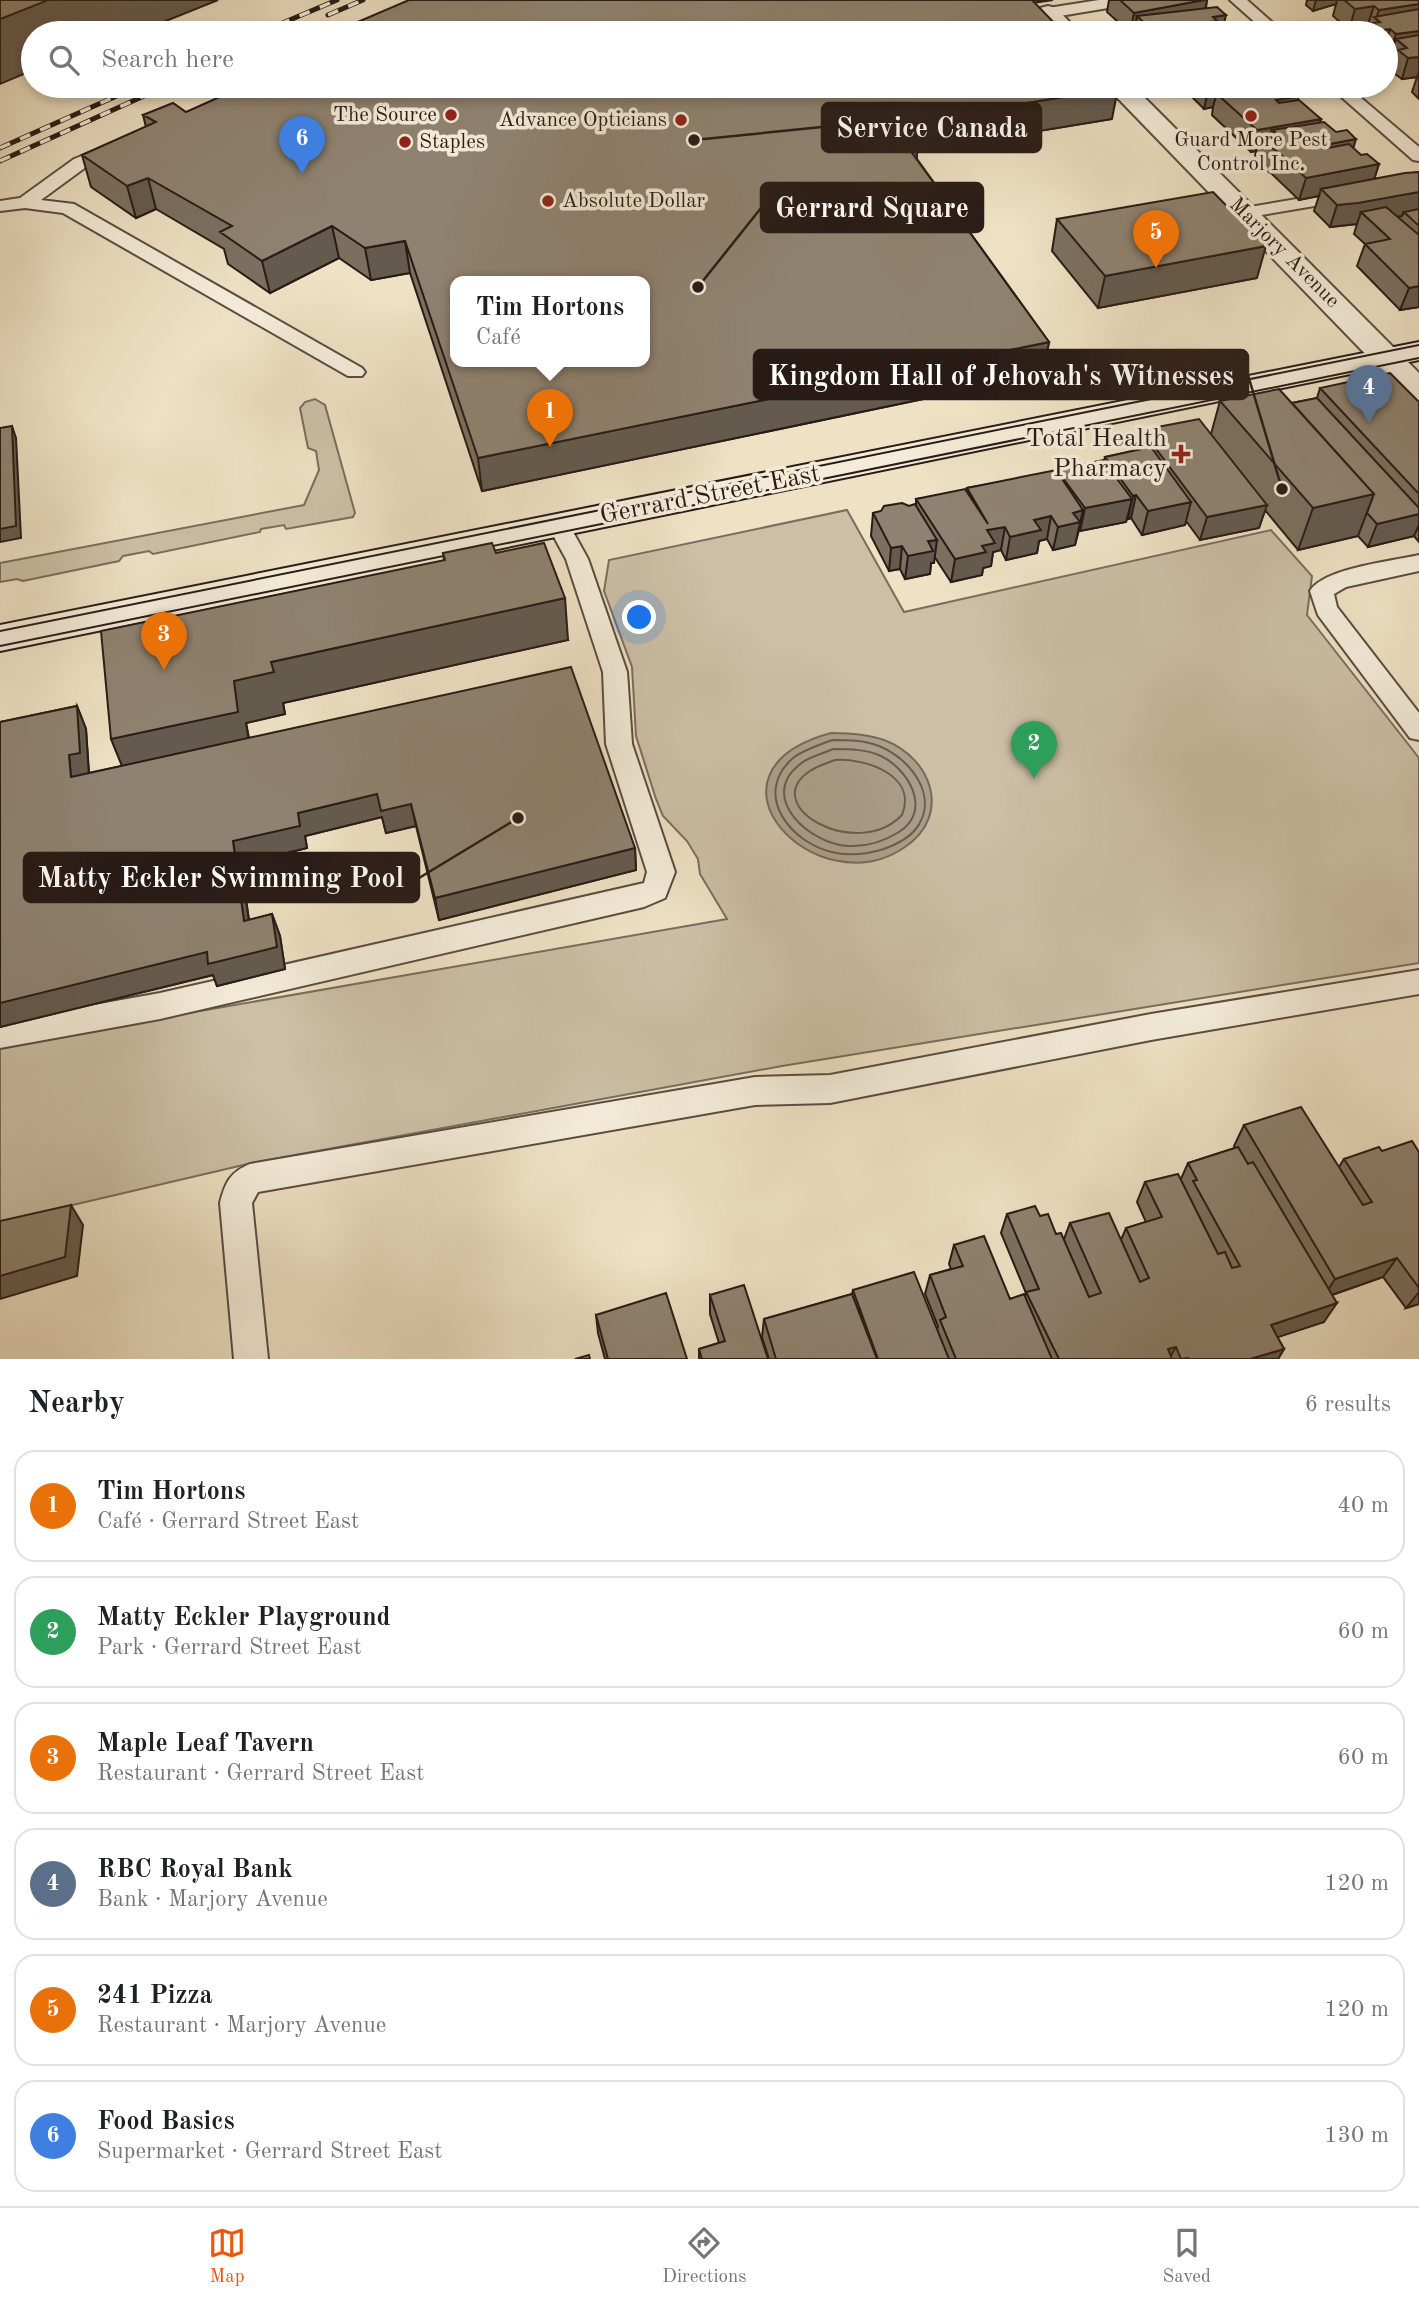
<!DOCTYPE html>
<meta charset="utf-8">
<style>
:root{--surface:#fff;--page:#f2f2f2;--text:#202124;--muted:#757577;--line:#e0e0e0;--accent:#ea580c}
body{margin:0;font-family:"Old Standard TT",serif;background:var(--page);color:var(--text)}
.you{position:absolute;left:640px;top:618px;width:24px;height:24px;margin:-18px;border:5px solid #fff;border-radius:50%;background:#1a73e8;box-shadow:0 0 0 10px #1a73e833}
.badge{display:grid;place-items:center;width:46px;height:46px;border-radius:50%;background:var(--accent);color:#fff;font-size:23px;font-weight:700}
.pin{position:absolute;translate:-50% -58px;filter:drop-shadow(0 2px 4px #0008)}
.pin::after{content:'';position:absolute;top:37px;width:24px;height:21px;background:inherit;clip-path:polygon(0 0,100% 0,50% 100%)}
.popup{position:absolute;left:450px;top:276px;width:200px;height:91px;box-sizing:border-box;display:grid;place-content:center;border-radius:14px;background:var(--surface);filter:drop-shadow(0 2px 5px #0005);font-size:23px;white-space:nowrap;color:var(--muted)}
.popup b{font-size:26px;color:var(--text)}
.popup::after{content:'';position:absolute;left:50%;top:100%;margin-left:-14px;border:14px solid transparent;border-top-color:var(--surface)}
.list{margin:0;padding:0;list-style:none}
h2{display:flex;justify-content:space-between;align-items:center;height:91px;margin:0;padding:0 28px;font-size:30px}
h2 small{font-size:23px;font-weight:400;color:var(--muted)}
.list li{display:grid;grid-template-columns:46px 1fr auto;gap:21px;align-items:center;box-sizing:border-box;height:112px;margin:0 14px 14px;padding:0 14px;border:2px solid var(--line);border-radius:21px}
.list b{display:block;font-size:26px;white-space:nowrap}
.list p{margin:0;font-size:23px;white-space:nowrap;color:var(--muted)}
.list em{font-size:23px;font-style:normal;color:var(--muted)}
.icon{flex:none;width:38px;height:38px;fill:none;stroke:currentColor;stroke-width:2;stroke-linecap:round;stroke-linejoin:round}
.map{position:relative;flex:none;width:1419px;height:1359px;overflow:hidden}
.search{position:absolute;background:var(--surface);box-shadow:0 4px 10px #0003;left:21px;right:21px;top:21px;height:77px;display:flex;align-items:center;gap:18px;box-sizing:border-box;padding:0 24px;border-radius:38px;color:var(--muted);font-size:26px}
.sheet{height:847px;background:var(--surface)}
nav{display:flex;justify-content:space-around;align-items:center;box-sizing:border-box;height:98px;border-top:2px solid var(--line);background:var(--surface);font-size:19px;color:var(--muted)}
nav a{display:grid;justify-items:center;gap:4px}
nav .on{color:var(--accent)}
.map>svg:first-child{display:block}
.green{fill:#ccbfa6;stroke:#7a6d5e;stroke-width:2}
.water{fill:#ab9e89;stroke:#776a5b;stroke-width:2}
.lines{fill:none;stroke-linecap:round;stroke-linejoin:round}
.shore{stroke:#6a5c50;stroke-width:2}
.service-casing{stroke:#5a4c42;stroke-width:4}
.minor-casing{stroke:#5a4c42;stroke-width:4}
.secondary-casing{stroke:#281b16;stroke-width:4}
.service{fill:#f4ecd9;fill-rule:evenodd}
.minor{fill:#f4ecd9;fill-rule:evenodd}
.secondary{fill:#f4ecd9;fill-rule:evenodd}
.tram{stroke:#281b16;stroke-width:2}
.rail-casing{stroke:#281b16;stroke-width:5}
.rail{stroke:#f4ecd9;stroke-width:3.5;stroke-dasharray:11;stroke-linecap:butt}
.wall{fill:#7b7060;stroke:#281b16;stroke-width:2}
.shaded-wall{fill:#645b4e;stroke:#281b16;stroke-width:2}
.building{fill:#8f8270;stroke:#281b16;stroke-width:2;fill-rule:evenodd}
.poi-dot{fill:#8f2418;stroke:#f4ecd9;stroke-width:2.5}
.labels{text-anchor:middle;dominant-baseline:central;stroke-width:7;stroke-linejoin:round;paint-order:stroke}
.far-poi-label{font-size:21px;fill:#281b16;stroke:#f4ecd9;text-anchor:end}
.far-street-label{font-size:21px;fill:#281b16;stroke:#f4ecd9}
.poi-label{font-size:26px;fill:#281b16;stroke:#f4ecd9;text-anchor:end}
.street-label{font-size:26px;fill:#281b16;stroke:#f4ecd9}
.leader{fill:none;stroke:#281b16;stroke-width:2.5}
.callout-dot{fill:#281b16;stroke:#f4ecd9;stroke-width:2.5}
.callout{fill:#281b16;stroke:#281b16;stroke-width:2.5}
.callout-label{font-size:28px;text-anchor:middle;font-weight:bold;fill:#fff}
</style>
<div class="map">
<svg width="1419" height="1359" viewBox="0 0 1419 1359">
<rect width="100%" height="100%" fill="#eee1c4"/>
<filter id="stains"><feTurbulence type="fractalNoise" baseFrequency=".00286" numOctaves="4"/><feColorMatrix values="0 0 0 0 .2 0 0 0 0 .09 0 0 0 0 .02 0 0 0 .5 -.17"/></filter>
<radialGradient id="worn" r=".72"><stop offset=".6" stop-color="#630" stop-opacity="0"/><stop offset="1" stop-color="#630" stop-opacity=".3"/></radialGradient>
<!-- green -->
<path class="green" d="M315 399 325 405 355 513 353 517 286 529 284 525 261 529 260 532 153 554 149 551 123 556 119 561 23 581 17 579 0 582V563L304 505 319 470 316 451 308 448 300 408 305 402Z
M847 510 904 612 1271 530 1312 576 1307 615 1419 758V963L782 1066 252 1163 0 1222V1046L727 919 700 874 698 859 687 841 663 816 656 799 636 736 632 667 604 591 609 560Z"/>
<!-- water -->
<path class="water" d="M831 733C850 733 867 734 884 740 932 758 952 815 905 847 817 908 686 773 831 733Z"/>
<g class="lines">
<!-- shore -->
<path class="shore" d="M832 740C848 740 864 740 879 746 911 759 941 798 915 830 907 840 895 845 884 849 868 854 853 856 836 853 792 845 751 795 793 758 803 750 820 745 832 740Z
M833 749C849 749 866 749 881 756 908 769 933 810 899 832 883 842 867 847 848 846 810 844 758 798 799 765 807 757 823 754 833 749Z
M835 760C865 758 918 775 902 815 857 862 757 806 810 771 817 766 827 763 835 760Z"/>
<defs>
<path id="service" d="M1099 0H1134L1126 5 1048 18 1040 13 1048 8Z
M1230 0H1247L1284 33H1267Z
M1329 86H1347L1419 147V161L1413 160Z
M113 144 119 145 122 149 119 153 86 167 41 200 74 204 362 368 365 372 362 376H348L63 213 25 208 0 211V201L20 198 74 159Z
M1350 190 1356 191 1359 195 1356 199 1244 218 1235 213 1244 208Z
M559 519 567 521 588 559 627 672 632 744 675 872 665 898 644 907 160 1019 0 1048V1022L160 993 644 883 647 872 606 744 603 672 566 559 548 526 551 521Z
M1419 555V571L1346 587 1334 594 1337 607 1419 713V740L1410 738 1318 615 1310 591C1324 568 1393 561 1419 555Z
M1419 970V994L1151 1040 830 1103 755 1105 258 1192 252 1203 268 1359H234L220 1203C225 1183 230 1172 250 1164L755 1077 830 1075 1151 1014Z"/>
<path id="minor" d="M1048 6 1056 8 1080 33H1054L1036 13 1040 8Z
M1106 86H1133L1419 373V401L1408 398Z"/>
<path id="secondary" d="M1419 342V360L0 651V625Z"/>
</defs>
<!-- service casing -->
<use href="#service" class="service-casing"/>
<!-- minor casing -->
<use href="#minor" class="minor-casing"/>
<!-- secondary casing -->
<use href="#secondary" class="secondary-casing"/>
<!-- service -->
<use href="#service" class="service"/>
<!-- minor -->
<use href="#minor" class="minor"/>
<!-- secondary -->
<use href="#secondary" class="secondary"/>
<!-- tram -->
<path class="tram" d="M0 631 1419 345
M0 646 1419 358"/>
<defs>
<path id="rail" d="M328 15 363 0
M259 33 337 0
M0 148 139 86
M0 161 166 86"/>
</defs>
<!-- rail casing -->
<use href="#rail" class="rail-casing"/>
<!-- rail -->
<use href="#rail" class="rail"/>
</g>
<!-- wall -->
<path class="wall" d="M1109 0H1207L1206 8 1222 33H1130L1107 12Z
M1307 0H1419V99L1412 92 1417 77 1402 79 1391 71 1393 64 1390 60 1391 55H1389L1386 52V33H1369L1370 29 1367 27 1349 30 1333 16 1336 4 1313 11 1306 5Z
M1184 86H1293L1298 100 1321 119 1320 123 1361 155 1379 164 1374 179 1419 172V307L1400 310 1357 266 1365 244 1354 234 1357 224 1330 227 1314 211 1319 196 1299 200 1272 174 1262 168 1264 164 1255 156 1256 151 1251 152 1212 115 1213 107 1204 109 1183 88Z
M186 112 1112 119 917 151V159L1049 342 1043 374 482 491 410 273 371 280 339 258 270 293 228 264 224 249 156 209 136 218 91 187 82 155 146 127 143 115Z
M1057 219 1257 278 1098 308 1052 251Z
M1320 388 1419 402V542L1414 536 1368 547 1358 536 1298 550 1265 510 1259 528 1200 540 1186 521 1185 525 1142 535 1131 518 1128 519 1127 518 1126 522 1080 531 1079 530 1075 545 1053 550 1047 539 1039 541 1037 553 1006 560 1001 550 993 552 991 566 983 568 982 575 951 582 934 556V563H931L930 574 905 579 900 569 889 571 871 536 873 513 916 505V499L966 491 967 488 1057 472V470L1104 461 1105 457 1137 450 1142 430 1211 434 1220 401 1292 403 1317 398Z
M443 553H496L568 640 283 703 285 714 246 723 249 738 635 848 636 870 439 920 416 826 386 833 382 817 305 836 307 848 241 864 249 920 272 914 280 936 285 969 217 986 213 975 0 1027V722L77 706 86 729 89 773 122 766 444 560Z
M1244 1125 1339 1167 1344 1159 1382 1151 1419 1152V1304L1406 1308 1383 1277 1332 1295 1324 1322 1277 1337 1284 1349 1278 1359H769L762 1337 764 1319 852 1294 853 1290 937 1330 938 1326 925 1294 930 1275 951 1269 949 1264 954 1245 1010 1299 1025 1296 1026 1293 1001 1233 1007 1214 1040 1216 1056 1234 1064 1239 1070 1223 1121 1240 1126 1228 1146 1222 1137 1202 1145 1182 1181 1179 1188 1163 1235 1148 1234 1146Z
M710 1295 768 1359H699V1349L719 1343 710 1314Z
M596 1315 687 1359H605L598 1333Z"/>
<!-- shaded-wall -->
<path class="shaded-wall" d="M47 0H218L136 33H33V70L0 84V19Z
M1007 0H1053L1006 7Z
M1204 0H1207L1203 20 1137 16 1134 33H1130L1134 13Z
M1316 0H1337L1336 4 1313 11Z
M1419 4V23L1380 22 1376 19 1379 10Z
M1374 6 1367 27 1349 30 1355 9Z
M1226 15 1222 33H1194L1213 17Z
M1390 29 1386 42V33H1381L1382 30Z
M1419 31V51L1407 48 1396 39 1391 55H1389L1396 34Z
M1419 57V72L1417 77 1402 79 1408 58Z
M1219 86H1223L1221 92 1218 89 1213 107 1204 109 1209 87Z
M1118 88 1112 119 917 151 915 179 898 124Z
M1300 91 1294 113H1291L1276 100 1291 93Z
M1321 119 1315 140 1272 130 1269 142 1261 135 1256 151 1251 152 1257 130Z
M1356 139 1350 160 1318 166 1324 145Z
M1379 164 1372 186 1321 189 1319 196 1299 200 1306 178Z
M148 178 156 209 136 218 127 186Z
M1419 192V213L1404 212 1402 216 1371 221 1361 212 1357 224 1330 227 1337 205Z
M332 226 339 258 270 293 262 261Z
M405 241 410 273 371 280 365 248Z
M1266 246 1257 278 1098 308 1105 276Z
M1419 286V307L1400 310 1409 288Z
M1049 342 1043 374 482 491 478 458Z
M12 426 16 438 21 538 0 542V529Z
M1374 494 1358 536 1298 550 1313 508Z
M1136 495 1131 518 1128 519 1133 496Z
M1132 499 1126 522 1080 531 1085 508Z
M1191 502 1185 525 1142 535 1148 511Z
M1267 505 1259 528 1200 540 1207 517Z
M1083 510 1075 545 1053 550 1058 527 1073 513Z
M1419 514V525L1414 536 1368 547 1377 524Z
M1051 516 1047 539 1039 541 1037 553 1006 560 1010 537 1034 520Z
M1005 527 1001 550 993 552 991 566 983 568 982 575 951 582 955 559 987 530Z
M937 540 934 563H931L930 574 905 579 908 556 928 541Z
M902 546 900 569 889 571 891 548Z
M565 598 568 640 283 703 285 714 246 723 251 753 128 781 111 739 234 681 271 662Z
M77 706 86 729 89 776 71 777 69 755Z
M377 794 411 804 416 826 386 833 382 817 305 836 307 848 241 864 252 943 244 921 233 841 298 813Z
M635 848 636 870 439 920 435 898Z
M272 914 280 936 285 969 217 986 213 975 0 1027V1003Z
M71 1205 83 1225 77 1276 0 1299V1276Z
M1397 1258 1383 1277 1323 1298 1335 1279Z
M1419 1292V1304L1406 1308Z
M1337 1303 1324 1322 1260 1343 1271 1325Z
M1176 1347 1169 1359 1168 1349Z
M1284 1349 1278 1359H1250Z"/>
<!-- building -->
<path class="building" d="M0 0H47L46 1 0 19Z
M409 0H1032L1064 33H332Z
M1120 0H1204L1134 13Z
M1344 0H1419V4L1379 10 1374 6 1355 9Z
M1217 7 1226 15 1213 17 1217 21 1210 22 1217 28 1202 30 1204 32 1194 33H1155L1137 16Z
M1419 9V31L1396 34 1390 29 1382 30 1373 23 1380 22 1374 17Z
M1419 35V57L1408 58 1398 50 1407 48 1396 39Z
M244 86H1116L1118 88 898 124 918 148 910 150 1049 342 478 458 405 241 365 248 332 226 262 261 220 232 232 226 148 178 127 186 82 155 156 122 143 115 173 103 186 112ZM456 281H645V361H456Z
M1224 86H1293L1300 91 1291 93 1296 97 1276 100 1279 103 1299 100 1321 119 1257 130 1217 94 1222 93 1218 89 1226 88Z
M1324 122 1336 132 1347 130 1356 139 1324 145 1328 148 1349 144 1361 155 1367 154 1379 164 1306 178 1278 152 1268 146 1273 145 1261 135 1275 132 1272 130Z
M1419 172V192L1358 203 1337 205 1321 189 1405 173Z
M1213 192 1266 246 1105 276 1057 219Z
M1386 207 1419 235V286L1409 288 1365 244 1390 239 1361 212Z
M1419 209V226L1404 212Z
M1390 373 1419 402V494L1320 388Z
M1279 389 1374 494 1313 508 1220 401Z
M1317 398 1419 508V514L1377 524 1367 513 1374 494 1292 403Z
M1199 419 1267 505 1207 517 1142 430Z
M12 426 16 526 0 529V428Z
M1151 447 1191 502 1148 511 1136 495 1133 496 1105 457Z
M1103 460 1132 499 1085 508 1057 470Z
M1056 470 1083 510 1073 513 1080 522 1058 527 1051 516 1034 520 1041 530 1010 537 1005 527 987 530 995 543 982 546 986 552 955 559 916 499 965 489 988 524 967 488Z
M902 503 909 506 915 504 937 540 928 541 933 551 908 556 902 546 891 548 873 513 881 511 884 506Z
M492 543 496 553 544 543 565 598 271 662 274 672 234 681 238 712 111 739 101 631 445 560 443 553Z
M571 667 635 848 435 898 411 804 381 811 377 794 298 813 300 826 233 841 244 921 272 914 277 947 208 964 207 952 0 1003V722L77 706 80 753 69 755 71 777Z
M1301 1107 1363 1205 1372 1202 1344 1159 1379 1147 1382 1151 1412 1141 1419 1152V1288L1397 1258 1335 1279 1244 1125Z
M1238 1147 1248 1164 1253 1162 1337 1303 1271 1325 1284 1349 1250 1359H1189L1188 1358 1181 1359 1176 1347 1168 1349 1172 1359H1059L1026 1292 1039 1289 1007 1214 1035 1206 1040 1216 1048 1214 1056 1234 1061 1233 1089 1297 1101 1293 1070 1223 1109 1213 1140 1282 1149 1278 1126 1228 1162 1217 1145 1182 1178 1174 1218 1254 1225 1252 1232 1268 1240 1266 1193 1181 1197 1180 1188 1163Z
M71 1205 65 1257 0 1276V1221Z
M984 1236 1010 1299 1024 1294 1052 1359H956L940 1320 946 1317 930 1275 963 1266 954 1245Z
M914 1272 949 1359H878L853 1290Z
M744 1285 768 1359H702L699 1349 725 1341 710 1295Z
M666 1293 687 1359H608L596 1315Z
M852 1294 877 1359H776L764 1319Z
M589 1355 590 1359H575Z"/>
<!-- markers -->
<g class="poi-dot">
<circle cx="451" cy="115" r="7"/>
<circle cx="1251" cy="116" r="7"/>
<circle cx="681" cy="120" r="7"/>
<circle cx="405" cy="142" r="7"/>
<circle cx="548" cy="201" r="7"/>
<path d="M1177.5 443.5h7v7h7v7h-7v7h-7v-7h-7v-7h7z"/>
</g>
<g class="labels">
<!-- far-poi labels -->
<g class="far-poi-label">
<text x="437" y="115">The Source</text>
<text x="667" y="120">Advance Opticians</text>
<text x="1251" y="140" text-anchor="middle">Guard More Pest<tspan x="1251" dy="24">Control Inc.</tspan></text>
<text x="419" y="142" text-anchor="start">Staples</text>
<text x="562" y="201" text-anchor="start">Absolute Dollar</text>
</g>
<!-- far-street labels -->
<g class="far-street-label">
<text transform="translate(1284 253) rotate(45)">Marjory Avenue</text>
</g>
<!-- poi labels -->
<g class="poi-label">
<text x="1167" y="439">Total Health<tspan x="1167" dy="30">Pharmacy</tspan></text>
</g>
<!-- street labels -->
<g class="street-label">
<text transform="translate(710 495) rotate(-11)">Gerrard Street East</text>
</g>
</g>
<!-- callouts -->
<path class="leader" d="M694 140L822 127M698 287L761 208M1282 489L1248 375M518 818L419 878"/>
<g class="callout-dot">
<circle cx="694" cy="140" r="7"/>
<circle cx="698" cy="287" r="7"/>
<circle cx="1282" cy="489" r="7"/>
<circle cx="518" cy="818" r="7"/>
</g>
<g class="callout">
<rect x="822" y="103" width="219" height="49" rx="7"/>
<rect x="761" y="183" width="222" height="49" rx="7"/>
<rect x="754" y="350" width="494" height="49" rx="7"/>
<rect x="24" y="853" width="395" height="49" rx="7"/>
</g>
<g class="callout-label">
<text x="932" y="137">Service Canada</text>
<text x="872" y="217">Gerrard Square</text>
<text x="1001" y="385">Kingdom Hall of Jehovah's Witnesses</text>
<text x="221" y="887">Matty Eckler Swimming Pool</text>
</g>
<rect width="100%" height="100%" filter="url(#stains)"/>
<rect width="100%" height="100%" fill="url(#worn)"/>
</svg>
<div class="you"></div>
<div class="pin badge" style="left:550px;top:447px;background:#e8710a">1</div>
<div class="popup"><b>Tim Hortons</b>Café</div>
<div class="pin badge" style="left:1034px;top:779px;background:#2e9e5b">2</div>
<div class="pin badge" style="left:164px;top:670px;background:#e8710a">3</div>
<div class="pin badge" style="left:1369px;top:423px;background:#5c6f8a">4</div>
<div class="pin badge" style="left:1156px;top:268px;background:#e8710a">5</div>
<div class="pin badge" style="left:302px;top:174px;background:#3f7fe0">6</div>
<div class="search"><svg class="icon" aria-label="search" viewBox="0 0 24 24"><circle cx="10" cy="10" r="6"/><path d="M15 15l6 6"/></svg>Search here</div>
</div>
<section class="sheet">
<h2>Nearby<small>6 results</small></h2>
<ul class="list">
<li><span class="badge" style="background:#e8710a">1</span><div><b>Tim Hortons</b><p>Café · Gerrard Street East</p></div><em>40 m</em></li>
<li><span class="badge" style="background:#2e9e5b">2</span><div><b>Matty Eckler Playground</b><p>Park · Gerrard Street East</p></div><em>60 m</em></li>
<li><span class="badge" style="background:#e8710a">3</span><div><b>Maple Leaf Tavern</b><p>Restaurant · Gerrard Street East</p></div><em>60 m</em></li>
<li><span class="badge" style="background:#5c6f8a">4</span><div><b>RBC Royal Bank</b><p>Bank · Marjory Avenue</p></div><em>120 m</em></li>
<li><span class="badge" style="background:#e8710a">5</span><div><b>241 Pizza</b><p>Restaurant · Marjory Avenue</p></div><em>120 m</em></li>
<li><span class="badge" style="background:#3f7fe0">6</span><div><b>Food Basics</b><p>Supermarket · Gerrard Street East</p></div><em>130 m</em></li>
</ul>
</section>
<nav>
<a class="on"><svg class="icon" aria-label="map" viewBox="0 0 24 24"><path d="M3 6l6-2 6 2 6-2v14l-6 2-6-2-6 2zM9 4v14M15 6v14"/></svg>Map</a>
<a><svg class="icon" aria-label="directions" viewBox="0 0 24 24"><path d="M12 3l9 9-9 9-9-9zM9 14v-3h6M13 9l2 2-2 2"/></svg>Directions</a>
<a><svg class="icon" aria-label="saved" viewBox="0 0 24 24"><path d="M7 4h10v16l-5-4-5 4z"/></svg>Saved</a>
</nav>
